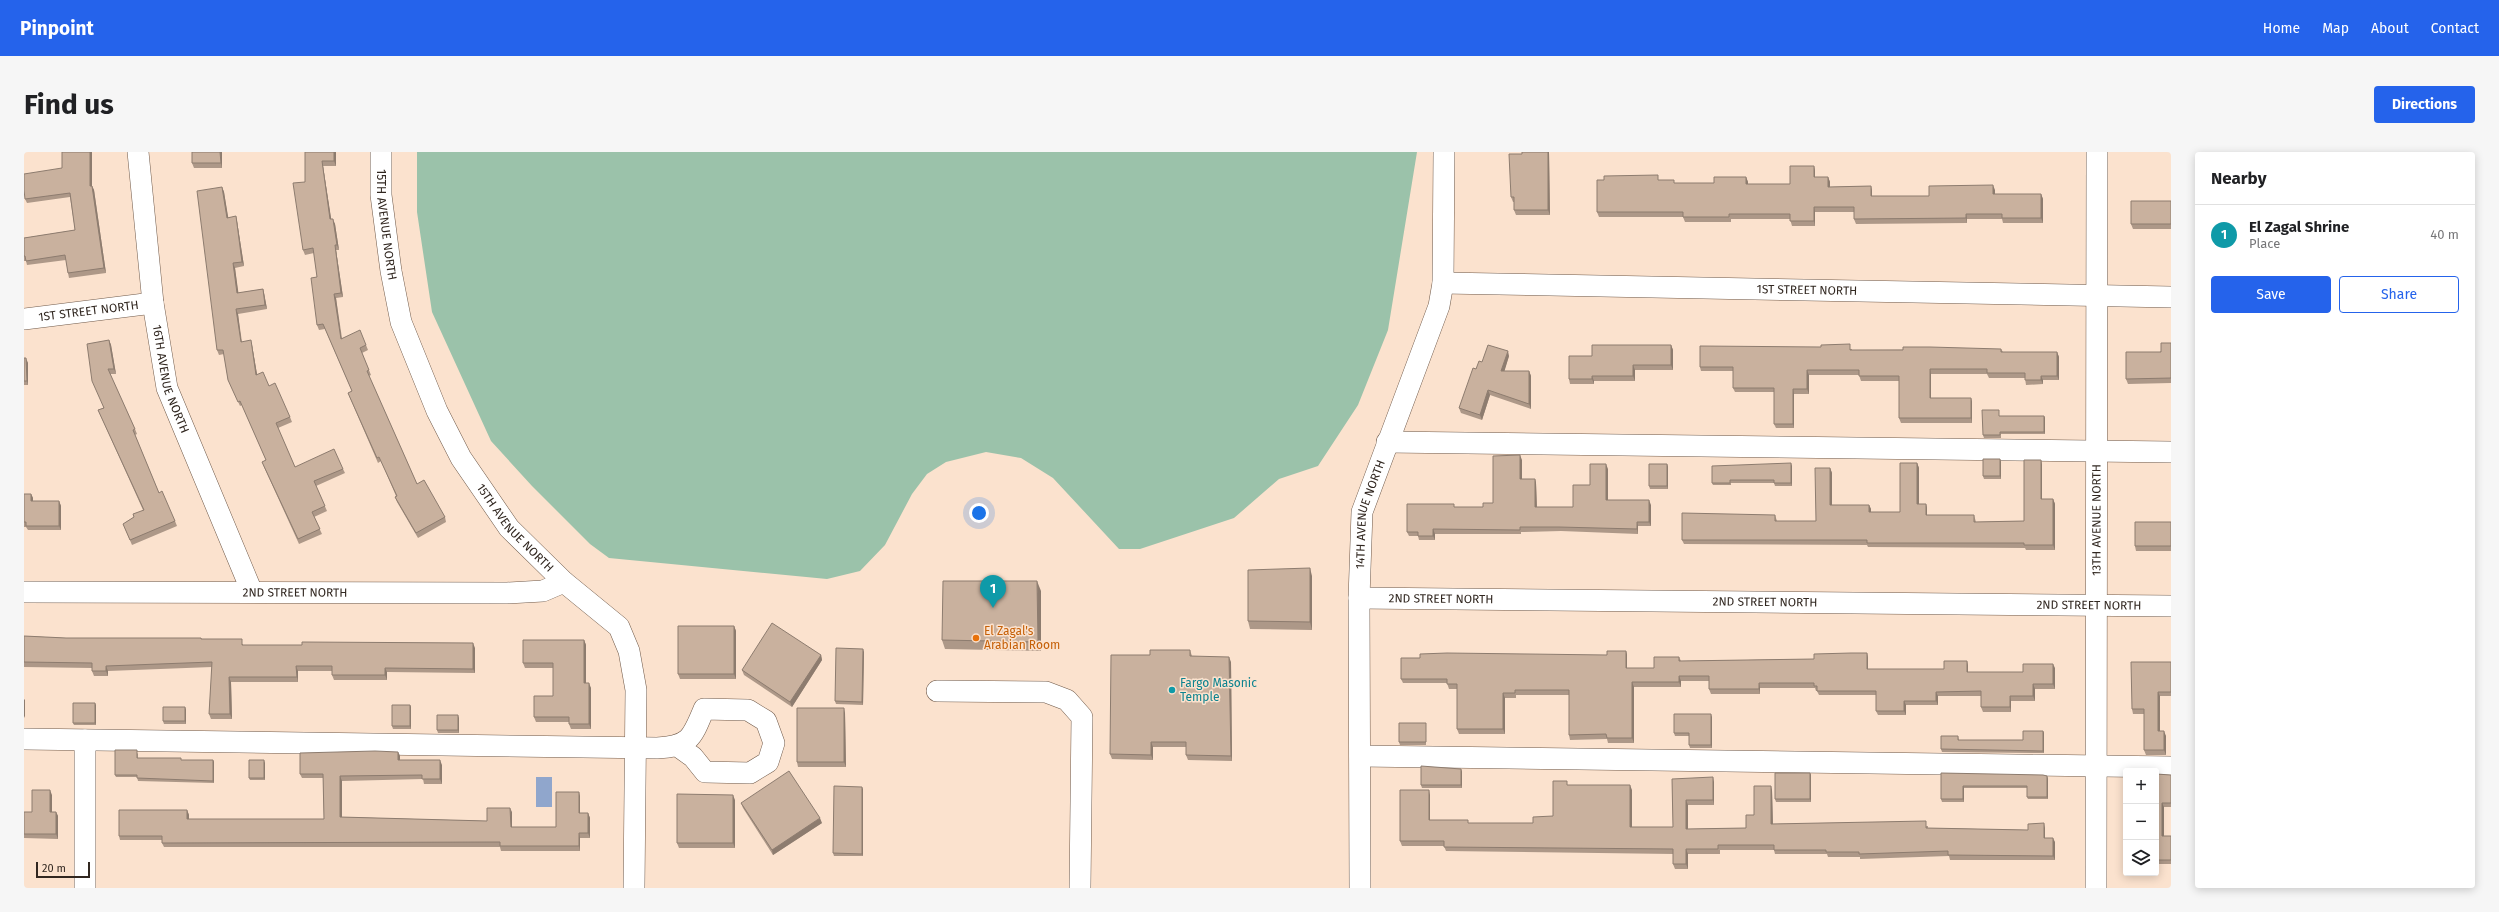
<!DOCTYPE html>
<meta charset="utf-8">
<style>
:root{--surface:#fff;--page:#f6f6f6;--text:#202124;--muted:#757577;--line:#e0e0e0;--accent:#2563eb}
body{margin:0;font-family:"Fira Sans",sans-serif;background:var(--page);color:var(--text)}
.controls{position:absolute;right:12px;bottom:12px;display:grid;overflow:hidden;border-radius:4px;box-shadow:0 2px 10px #0003}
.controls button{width:36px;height:36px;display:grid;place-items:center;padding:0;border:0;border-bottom:1px solid var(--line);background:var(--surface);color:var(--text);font:20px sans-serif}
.scale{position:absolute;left:12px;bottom:10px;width:54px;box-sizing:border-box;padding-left:4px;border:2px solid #312720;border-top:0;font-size:11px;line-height:14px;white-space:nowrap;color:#312720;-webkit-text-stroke:3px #fbe2ce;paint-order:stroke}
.you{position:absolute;left:955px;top:361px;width:14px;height:14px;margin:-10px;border:3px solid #fff;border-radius:50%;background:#1a73e8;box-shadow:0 0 0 6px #1a73e833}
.badge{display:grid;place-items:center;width:26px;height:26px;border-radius:50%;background:var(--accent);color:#fff;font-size:13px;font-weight:700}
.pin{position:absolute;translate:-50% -33px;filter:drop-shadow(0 1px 2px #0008)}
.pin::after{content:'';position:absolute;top:21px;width:14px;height:12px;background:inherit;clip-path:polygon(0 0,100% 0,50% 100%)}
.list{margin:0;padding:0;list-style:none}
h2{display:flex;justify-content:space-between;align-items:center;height:52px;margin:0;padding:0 16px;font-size:17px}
h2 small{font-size:13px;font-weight:400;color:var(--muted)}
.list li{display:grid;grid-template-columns:26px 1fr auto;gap:12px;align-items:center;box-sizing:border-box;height:60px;padding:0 16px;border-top:1px solid var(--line)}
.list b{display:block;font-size:15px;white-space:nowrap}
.list p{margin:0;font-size:13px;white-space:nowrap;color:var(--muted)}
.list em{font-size:13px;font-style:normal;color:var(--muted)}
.actions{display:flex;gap:8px;padding:12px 16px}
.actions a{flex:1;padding:9px 0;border:1px solid var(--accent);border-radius:4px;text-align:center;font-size:14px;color:var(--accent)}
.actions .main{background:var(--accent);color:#fff}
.icon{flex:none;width:22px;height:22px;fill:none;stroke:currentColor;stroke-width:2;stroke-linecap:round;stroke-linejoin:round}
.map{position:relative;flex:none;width:2147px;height:736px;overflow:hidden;border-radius:4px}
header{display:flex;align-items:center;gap:24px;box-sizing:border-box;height:56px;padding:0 20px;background:var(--accent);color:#fff}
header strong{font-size:19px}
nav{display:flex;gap:22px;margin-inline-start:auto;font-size:14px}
.intro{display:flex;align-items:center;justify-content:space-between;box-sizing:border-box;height:96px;padding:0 24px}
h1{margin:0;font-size:28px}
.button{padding:10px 18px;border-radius:4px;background:var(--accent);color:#fff;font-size:14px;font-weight:700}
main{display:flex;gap:24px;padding:0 24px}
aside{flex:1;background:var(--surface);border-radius:4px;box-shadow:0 2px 10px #0003}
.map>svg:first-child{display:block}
.green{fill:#9bc2aa}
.water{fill:#90a6cc}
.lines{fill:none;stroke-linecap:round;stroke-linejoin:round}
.minor-casing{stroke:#705a4a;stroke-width:22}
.minor{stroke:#fff;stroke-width:21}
.wall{fill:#ad9888}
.shaded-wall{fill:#8d7c6f}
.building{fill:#c9b19e;stroke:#8d7c6f}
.food-dot{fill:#e8710a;stroke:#fbe2ce;stroke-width:1.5}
.culture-dot{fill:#0f9aa8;stroke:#fbe2ce;stroke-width:1.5}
.labels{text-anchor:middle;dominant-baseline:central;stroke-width:3;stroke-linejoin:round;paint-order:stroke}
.street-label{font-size:12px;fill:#312720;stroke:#fbe2ce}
.food-label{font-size:12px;fill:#c56008;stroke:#fbe2ce;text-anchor:start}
.culture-label{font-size:12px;fill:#0d838f;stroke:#fbe2ce;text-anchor:start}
</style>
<header>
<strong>Pinpoint</strong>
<nav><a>Home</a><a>Map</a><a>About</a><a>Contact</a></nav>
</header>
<div class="intro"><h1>Find us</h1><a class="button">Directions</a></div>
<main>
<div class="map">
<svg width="2147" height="736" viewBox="0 0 2147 736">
<rect width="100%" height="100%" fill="#fbe2ce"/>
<!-- green -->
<path class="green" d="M393 0H1393L1364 178 1334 253 1294 314 1255 327 1210 366 1116 397H1095L1029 326 997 306 962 300 922 310 903 322 888 342 861 393 836 419 803 427 585 406 566 392 508 334 467 289 408 160 393 60Z"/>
<!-- water -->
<path class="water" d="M512 625H528V655H512Z"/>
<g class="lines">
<defs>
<g id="minor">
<path id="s1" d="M114 0 129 151 143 236 228 440"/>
<path id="s2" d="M357 0V43L367 119 377 170 413 259 437 306 485 376 540 430 595 475 605 499 612 538 610 736"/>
<path id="s3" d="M1419 131 2147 145"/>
<path id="s4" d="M0 167 129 151"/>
<path d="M1363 290 2147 300"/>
<path id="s5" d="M0 440 483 441 519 439 540 430"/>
<path id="s6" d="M1335 446 2147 454"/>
<path d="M913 539 1022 540 1043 548 1058 565 1056 736"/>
<path d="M0 587 633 596C666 594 668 586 680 557L724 558 742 569 750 591 744 610 726 621 681 620 669 605 655 595"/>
<path d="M61 588V736"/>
<path d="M1336 604 2147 615"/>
<path id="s7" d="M1336 736 1335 446 1338 360 1415 154 1419 131 1420 0"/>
<path id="s8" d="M2072 736 2073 0"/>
</g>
</defs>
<!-- minor casing -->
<use href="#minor" class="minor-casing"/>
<!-- minor -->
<use href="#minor" class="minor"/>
</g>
<!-- wall -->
<path class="wall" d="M68 0V34L70 38 82 121 45 126 44 121 42 108 3 113 2 109H0V86L51 78 46 45 3 51 1 47 38 16Z
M198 0V16H170L168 11Z
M281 0H312V14H299L307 67 311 72 315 98H312L319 145 312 146 318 186 342 193 344 198 338 201 347 223 345 224 393 332 421 365 422 370 394 386 373 350 371 345 372 344 357 309 354 311 326 246 324 241 328 239 301 177 295 178 293 173V125L290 101 281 103 279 98 281 30Z
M1498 0H1525L1526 63H1492L1490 58V50H1489L1487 45 1498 2Z
M1790 14 1791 19V25H1804L1806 30V35L1847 34 1848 39V44H1905L1971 38V42H2017L2019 47V71H1979L1978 67H1943V71L1832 72 1830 67V60H1791V74H1768L1766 67H1707V70H1661L1659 65H1575L1573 60 1580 28H1650V31H1690L1722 25 1724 30V32H1766Z
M198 35 200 40 204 66 212 64 213 69 220 114 211 116 214 141 239 137 240 141 243 157 214 162 218 190 228 193 233 222 245 234 266 265 268 270 254 276 271 315 319 317 321 321 292 334 303 359 290 365 298 382 275 392 240 315 238 310 242 308 218 253 216 254 206 232 204 228 200 202 195 203 193 198Z
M2147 49V77H2109L2107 72Z
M85 188 87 193 92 222H86L111 277 113 282 111 283 135 341 151 369 153 374 108 393 99 372 110 365 119 358 74 258 79 256Z
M2147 191V231L2104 232 2102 227Z
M1647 193 1649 198V218H1611V229H1570V232H1546L1545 227 1568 204Z
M1797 195 1828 197V198L1977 197 1979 200H2033L2035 205V228H2019V232L2002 233 2001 226H1965L1963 222H1907V246H1947L1948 250V271H1877L1875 266V229H1837L1835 223H1785V242H1770V276H1752L1750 272V240H1711L1709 236V219H1677L1676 215Z
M1485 204 1480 219H1505L1507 224V257L1466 243 1458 268 1437 261 1435 256 1452 217 1458 210Z
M0 206 4 211V233H0Z
M1975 258V264H2020L2021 266V282H1977V286H1960L1959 283Z
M1976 307 1977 310V327H1960L1959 324Z
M1498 308V327H1511L1512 331 1513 355H1549L1566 333 1584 317V348L1627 353V374H1614V382L1537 379 1497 380V382H1411V388H1395L1394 384H1385L1383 380 1431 355H1459L1469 351Z
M2017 308 2018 313V347H2029L2031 352V398H2002L2001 396 1844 395 1843 393 1660 392 1658 388 1751 363 1753 369H1792L1806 316 1808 321V353H1845L1847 357V360H1876L1893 311 1895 316V352H1902L1903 356V363H1950L1952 370 2000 369Z
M1643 312 1644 315V337H1626L1625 334Z
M1768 314V334H1751L1750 331H1707V333H1689L1688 331Z
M0 342H7L9 346V349H35L37 354V378H4L2 375H0Z
M2147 370V399H2112L2111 394Z
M1288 424V478L1226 477 1224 469Z
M1017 439V499L921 497 918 488Z
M710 474 712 479V527H656L654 522Z
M0 484 42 486H177L178 487 219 492V493L451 496V521L363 520V528H310L308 523V519H274V530H207L208 567H187L185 562 188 515 84 519V524H70L68 519V516L0 515Z
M560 488 562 493V531L567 536V577H547L545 572V570H512L510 565 529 544V516H501L499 511Z
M1166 498 1168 504 1207 510 1208 609 1164 608 1162 603V595H1129V608L1088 607 1086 602 1126 503Z
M1602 499 1603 503V516H1630L1655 505 1657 509 1790 507 1843 501 1844 506V517H1920L1943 509 1944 514V520H1999L2031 516V537H2011V549H1987V560H1959L1957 555V544H1914V553H1882V563H1854L1852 559V543H1795L1793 539H1792L1791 536H1736V542H1687L1685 537V529H1657V535H1610V591H1584L1583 587 1546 588 1545 583V543H1492V546H1481V582H1435L1433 577V537H1425L1423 531H1379L1377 527 1583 503Z
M840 500 839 553 812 552 811 549Z
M797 503 798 508 768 555 720 523 718 518Z
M2147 510V544H2136V579L2142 584V603H2122L2120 598V562H2109L2108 557Z
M72 553V573H50L49 571Z
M386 553 387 555V577H369L368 574Z
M161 555 162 558V572H140L139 569Z
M821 561 822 615H774L773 610Z
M1688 565V596H1666L1665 593V584H1651L1650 581Z
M435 566V581H414L413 578Z
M1402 573V593H1376L1375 590Z
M2019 579 2020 581V601L1918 600 1917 597 1934 584 1935 588H1999Z
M374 600 376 604V608L418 613V632H400L399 627 318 629V665L463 669 488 660V675H532L556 644V661H564L566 666V686H556V699H477L476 695H140L138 691V688H96L95 684 163 658 165 663V667H300L299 626H278L276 622Z
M114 601V606L158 608H189L190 610V631L114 629 113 625H92L91 623Z
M241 611V628H226L225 626Z
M1437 617 1438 620V636H1398L1397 633Z
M1786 621 1787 623V650H1752L1751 647Z
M1917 621 2023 624 2024 627V647H2004L2003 645V636H1940V650H1918L1917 647Z
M2132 622 2147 623V655H2140V684H2147V712H2132Z
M1648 627 1690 630V653H1664V677L1722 676 1730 663 1748 638 1749 672 1904 674V676L2004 678 2021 676V686L2031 690V708H1926L1925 704 1836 707V705H1804L1803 702H1751L1750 698H1696V702H1664V717H1651L1649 712V702L1422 699 1420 694H1378L1376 689 1406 643V668L1445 671H1509L1529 664 1544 633 1608 638V675H1649Z
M839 637V704H810L809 701Z
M28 643V660H32L34 664V687L0 686V660H8Z
M711 648V696H655L653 691Z
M717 651 798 671 749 703 719 656Z"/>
<!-- shaded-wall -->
<path class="shaded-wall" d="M66 0H68V39L66 34Z
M196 0H198V16L197 11Z
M310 0H312V14L310 9Z
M1524 0H1525L1526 63 1524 58Z
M298 9 299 14 308 72 306 67Z
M1790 14 1791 19V30L1790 25Z
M1722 25 1724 30V37L1722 32Z
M1804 25 1806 30V40L1804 35Z
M1969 33 1971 38V47L1969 42Z
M68 34 70 38 82 121 80 116Z
M1847 34 1848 39V49L1847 44Z
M198 35 200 40 205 70 203 66Z
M2017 42 2019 47V71L2017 66Z
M1790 55 1791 60V74L1790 69Z
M1942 62 1943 67V71L1942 66Z
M212 64 213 69 220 114 218 110Z
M309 67 311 72 315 98 313 93Z
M311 93 312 98 319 145 317 141Z
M209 111 211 116 215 145 213 141Z
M239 137 240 141 243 157 241 153Z
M310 142 312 146 318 192 317 187Z
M212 157 214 162 218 195 217 190Z
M85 188 87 193 92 222 90 217Z
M227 188 228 193 234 228 232 223Z
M1647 193 1649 198V218L1647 213Z
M1484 199 1485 204 1479 224 1477 219Z
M2033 200 2035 205V228L2033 224Z
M2 206 4 211V233L3 229Z
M1609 213 1611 218V229L1609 224Z
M1906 217 1907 222V250L1906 246Z
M1783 218 1785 223V242L1783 237Z
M1505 219 1507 224V257L1505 252Z
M1568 224 1570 229V232L1568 227Z
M2017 224 2019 228V232L2017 228Z
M1769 237 1770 242V276L1769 272Z
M1464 238 1466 243 1458 268 1456 263Z
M1947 246 1948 250V271L1947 266Z
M2020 264 2021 266V282L2020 280Z
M1496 303 1498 308V331L1496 327Z
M1976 307 1977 310V327L1976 324Z
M2017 308 2018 313V352L2017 347Z
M1767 311 1768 314V334L1767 331Z
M1893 311 1895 316V357L1893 352Z
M1582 312 1584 317V353L1582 348Z
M1643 312 1644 315V337L1643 334Z
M1806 316 1808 321V357L1806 353Z
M1511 327 1512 331 1513 359 1511 355Z
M7 342 9 346V354L7 349Z
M2029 347 2031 352V398L2029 393Z
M1625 348 1627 353V374L1625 370Z
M35 349 37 354V378L35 374Z
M1902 352 1903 356V368L1902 363Z
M1845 353 1847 357V365L1845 360Z
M1613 370 1614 374V382L1613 377Z
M1409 377 1411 382V388L1409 384Z
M1286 416 1288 424V478L1286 470Z
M1013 429 1017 439V499L1014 490Z
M710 474 712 479V527L710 522Z
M560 488 562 493V536L560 531Z
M449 491 451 496V521L449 517Z
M839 497 840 500 839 553 838 550Z
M1602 499 1603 503V521L1602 516Z
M1843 501 1844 506V521L1843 517Z
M797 503 798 508 768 555 766 550Z
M1205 505 1207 510 1208 609 1207 604Z
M1943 509 1944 514V525L1943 520Z
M2029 512 2031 516V537L2029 532Z
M82 514 84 519V524L82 519Z
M272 514 274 519V530L273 525Z
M361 516 363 520V528L361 523Z
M1655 524 1657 529V535L1655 530Z
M205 525 207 530 208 567 206 562Z
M1608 530 1610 535V591L1608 586Z
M565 531 567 536V577L565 572Z
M1735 531 1736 536V542L1735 537Z
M2009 532 2011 537V549L2009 544Z
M1912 540 1914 544V553L1912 549Z
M2134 540 2136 544V584L2134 579Z
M1479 541 1481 546V582L1479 577Z
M1986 544 1987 549V560L1986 555Z
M0 547 1 548V566L0 564Z
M1880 549 1882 553V563L1880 559Z
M71 551 72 553V573L71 571Z
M386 553 387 555V577L386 574Z
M161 555 162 558V572L161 569Z
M820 556 821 561 822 615 820 610Z
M1687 562 1688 565V596L1687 593Z
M434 563 435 566V581L434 578Z
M2019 579 2020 581V601L2019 599Z
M2140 579 2142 584V603L2140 598Z
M1127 590 1129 595V608L1127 603Z
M374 600 376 604V613L374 608Z
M189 608 190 610V631L189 629Z
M240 608 241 611V628L240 626Z
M416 608 418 613V632L416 627Z
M1437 617 1438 620V636L1437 633Z
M1786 621 1787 623V650L1786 647Z
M316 624 318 629V670L316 665Z
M2023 624 2024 627V647L2023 645Z
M1689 625 1690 630V653L1689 648Z
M1606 633 1608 638V680L1606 675Z
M1747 634 1748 638 1749 677 1747 672Z
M1939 634 1940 636V650L1939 647Z
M838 635 839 637V704L838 702Z
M26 638 28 643V664L26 660Z
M1405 638 1406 643V672L1405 668Z
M555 640 556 644V666L555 661Z
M709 643 711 648V696L709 691Z
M1662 648 1664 653V682L1662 677Z
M2138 651 2140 655V688L2138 684Z
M486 656 488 660V679L487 675Z
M163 658 165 663V671L163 667Z
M32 660 34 664V687L32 682Z
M564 661 566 666V686L564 681Z
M796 666 798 671 749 703 748 698Z
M2020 671 2021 676V690L2020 686Z
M555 681 556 686V699L555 694Z
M2029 686 2031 690V708L2029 704Z
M1662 697 1664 702V717L1662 712Z"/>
<!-- building -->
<path class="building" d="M38 0H66V34H68L80 116 44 121 41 103 2 109 1 104H0V86L51 78 46 41 1 47 0 38V22L38 16Z
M168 0H196L197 11H168Z
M281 0H310V9H298L306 67H309L313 93H311L317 141 310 142 317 187 336 178 342 193 336 196 345 218 343 219 393 332 400 328 421 365 392 381 371 345 373 344 355 305 353 306 324 241 328 239 299 172 293 173 287 126 293 125 289 96 279 98 269 31 281 30Z
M1498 0H1524V58H1490V45H1487L1485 2H1498Z
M1766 14H1790V25H1804V35L1847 34V44H1905V34L1969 33V42H2017V66H1978V62H1942V66L1830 67V55H1790V69H1766V62H1705V65H1659V60H1573V28H1580V24L1634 23V28H1650V31H1690V25H1722V32H1766Z
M198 35 203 66 212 64 218 110 209 111 213 141 239 137 241 153 212 157 217 190 227 188 232 223 239 220 245 234 251 231 266 265 252 271 271 315 310 297 319 317 290 329 301 354 288 360 296 377 274 387 238 310 242 308 216 249 214 250 204 228 199 198H193L173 39Z
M2107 49H2147V72H2107Z
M85 188 90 217H84L111 277 109 278 135 341 138 339 151 369 106 388 99 372 110 365 109 362 120 358 74 258 80 256 68 229 63 192Z
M2137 191H2147V226L2102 227V200H2137Z
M1826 192V198H1879V195H1906L1977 197V200H2033V224H2017V228H2001V221H1963V217H1906V246H1947V266H1875V224H1835V218H1783V237H1769V272H1750V236H1709V215H1676V194L1797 195V193Z
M1464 193 1484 199 1477 219H1505V252L1464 238 1456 263 1435 256 1449 216 1452 217 1455 209 1458 210Z
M1568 193H1647V213H1609V224H1568V227H1545V204H1568Z
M0 206H2L3 229H0Z
M1958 258H1975V264H2020V280H1976V283H1959Z
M1496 303V327H1511V355H1549V333H1566V312H1582V348H1625V370H1613V377L1535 375H1496V378L1409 377V384H1394V380H1383V352H1430V355H1459V351H1469V304Z
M1959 307H1976V324H1959Z
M2000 308H2017V347H2029V393H2000V391H1843V388H1658V361L1751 363V369H1792L1791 316H1806V353H1845V360H1876V311H1893V352H1902V363H1950V370L2000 369Z
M1767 311V331H1750V328H1706V331H1688V314Z
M1625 312H1643V334H1625Z
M0 342H7V349H35V374H2V370H0Z
M2111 370H2147V394H2111Z
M1286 416V470L1224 469V418Z
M919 429H1013L1014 490 918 488Z
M748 471 797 503 766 550 718 518Z
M654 474H710V522H654Z
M0 484 42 486H177V487H218V493H278V490L449 491V517L361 516V523H308V514H272L273 525H205L206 562H185L188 510 82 514V519H68V511L0 510Z
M499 488H560V531H565V572H545V565H510V544H529V511H499Z
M812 496 839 497 838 550 811 549Z
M1126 498H1166V504L1205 505 1207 604 1162 603V590H1127V603L1086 602 1087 503H1126Z
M1583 499H1602V516H1630V505H1655V509L1790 507V502L1827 501H1843V517H1920V509H1943V520H1999V512H2029V532H2009V544H1986V555H1957V539L1912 540V549H1880V559H1852V539H1793V534H1790V531H1735V537H1685V524H1655V530H1608V586H1583L1582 582 1545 583V538H1491V541H1479V577H1433V532H1423V527H1377V506H1396V502L1423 501 1583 503Z
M2107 510H2147V540H2134V579H2140V598H2120V557H2108Z
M49 551H71V571H49Z
M368 553H386V574H368Z
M139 555H161V569H139Z
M773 556H820V610H773Z
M1650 562H1687V593H1665V581H1650Z
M413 563H434V578H413Z
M1375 571H1402V590H1375Z
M1999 579H2019V599L1917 597V584H1934V588H1999Z
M91 598H113V606H157V608H189V629L113 626V623H91Z
M351 599 374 600V608H416V627H398V623L316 624V665L463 669V656H486L487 675H532V640H555V661H564V681H555V694H476V690L138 691V684H95V658H163V667H300L299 622H276V601Z
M225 608H240V626H225Z
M1397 614 1437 617V633H1397Z
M765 619 796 666 748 698 717 651Z
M1751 621H1786V647H1751Z
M1917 621 2019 623 2023 624V645H2003V634H1939V647H1917Z
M2132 622 2147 623V651H2138V684H2147V708H2132Z
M1689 625V648H1662V677L1722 676V663H1730V634H1747V672L1902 669V676L2004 678V672L2020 671V686H2029V704L1924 703V699L1835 702V700H1802V698H1750V693H1694V697H1662V712H1649V697L1420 695V689H1376V638H1405V668H1444V671H1509V665L1529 664V629H1543V633H1606V675H1649L1648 627Z
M810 634 838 635V702L809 701Z
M8 638H26V660H32V682H0V660H8Z
M653 642 709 643V691H653Z"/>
<!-- markers -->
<circle class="food-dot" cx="952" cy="486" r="4"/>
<circle class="culture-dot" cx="1148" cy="538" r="4"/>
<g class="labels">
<!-- street labels -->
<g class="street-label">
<text stroke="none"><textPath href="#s2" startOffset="73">15TH AVENUE NORTH</textPath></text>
<text stroke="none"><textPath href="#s3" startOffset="364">1ST STREET NORTH</textPath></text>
<text stroke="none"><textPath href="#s4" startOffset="65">1ST STREET NORTH</textPath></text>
<text stroke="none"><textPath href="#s1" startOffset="230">16TH AVENUE NORTH</textPath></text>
<text stroke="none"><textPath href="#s7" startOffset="375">14TH AVENUE NORTH</textPath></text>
<text stroke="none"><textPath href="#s8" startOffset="368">13TH AVENUE NORTH</textPath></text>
<text stroke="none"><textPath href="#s2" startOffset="409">15TH AVENUE NORTH</textPath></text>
<text stroke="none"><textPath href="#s5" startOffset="271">2ND STREET NORTH</textPath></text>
<text stroke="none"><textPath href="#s6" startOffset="82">2ND STREET NORTH</textPath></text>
<text stroke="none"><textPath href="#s6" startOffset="406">2ND STREET NORTH</textPath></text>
<text stroke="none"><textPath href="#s6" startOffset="730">2ND STREET NORTH</textPath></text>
</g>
<!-- food labels -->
<g class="food-label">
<text x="960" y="479">El Zagal's<tspan x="960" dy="14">Arabian Room</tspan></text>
</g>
<!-- culture labels -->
<g class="culture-label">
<text x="1156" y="531">Fargo Masonic<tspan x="1156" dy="14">Temple</tspan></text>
</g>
</g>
</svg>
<div class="controls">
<button>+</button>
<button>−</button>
<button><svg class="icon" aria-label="layers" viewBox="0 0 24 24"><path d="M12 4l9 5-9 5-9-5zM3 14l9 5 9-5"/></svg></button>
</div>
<div class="scale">20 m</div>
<div class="you"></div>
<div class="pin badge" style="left:969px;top:456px;background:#0f9aa8">1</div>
</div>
<aside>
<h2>Nearby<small></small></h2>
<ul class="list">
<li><span class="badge" style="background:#0f9aa8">1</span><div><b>El Zagal Shrine</b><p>Place</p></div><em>40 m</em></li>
</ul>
<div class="actions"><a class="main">Save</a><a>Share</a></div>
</aside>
</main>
